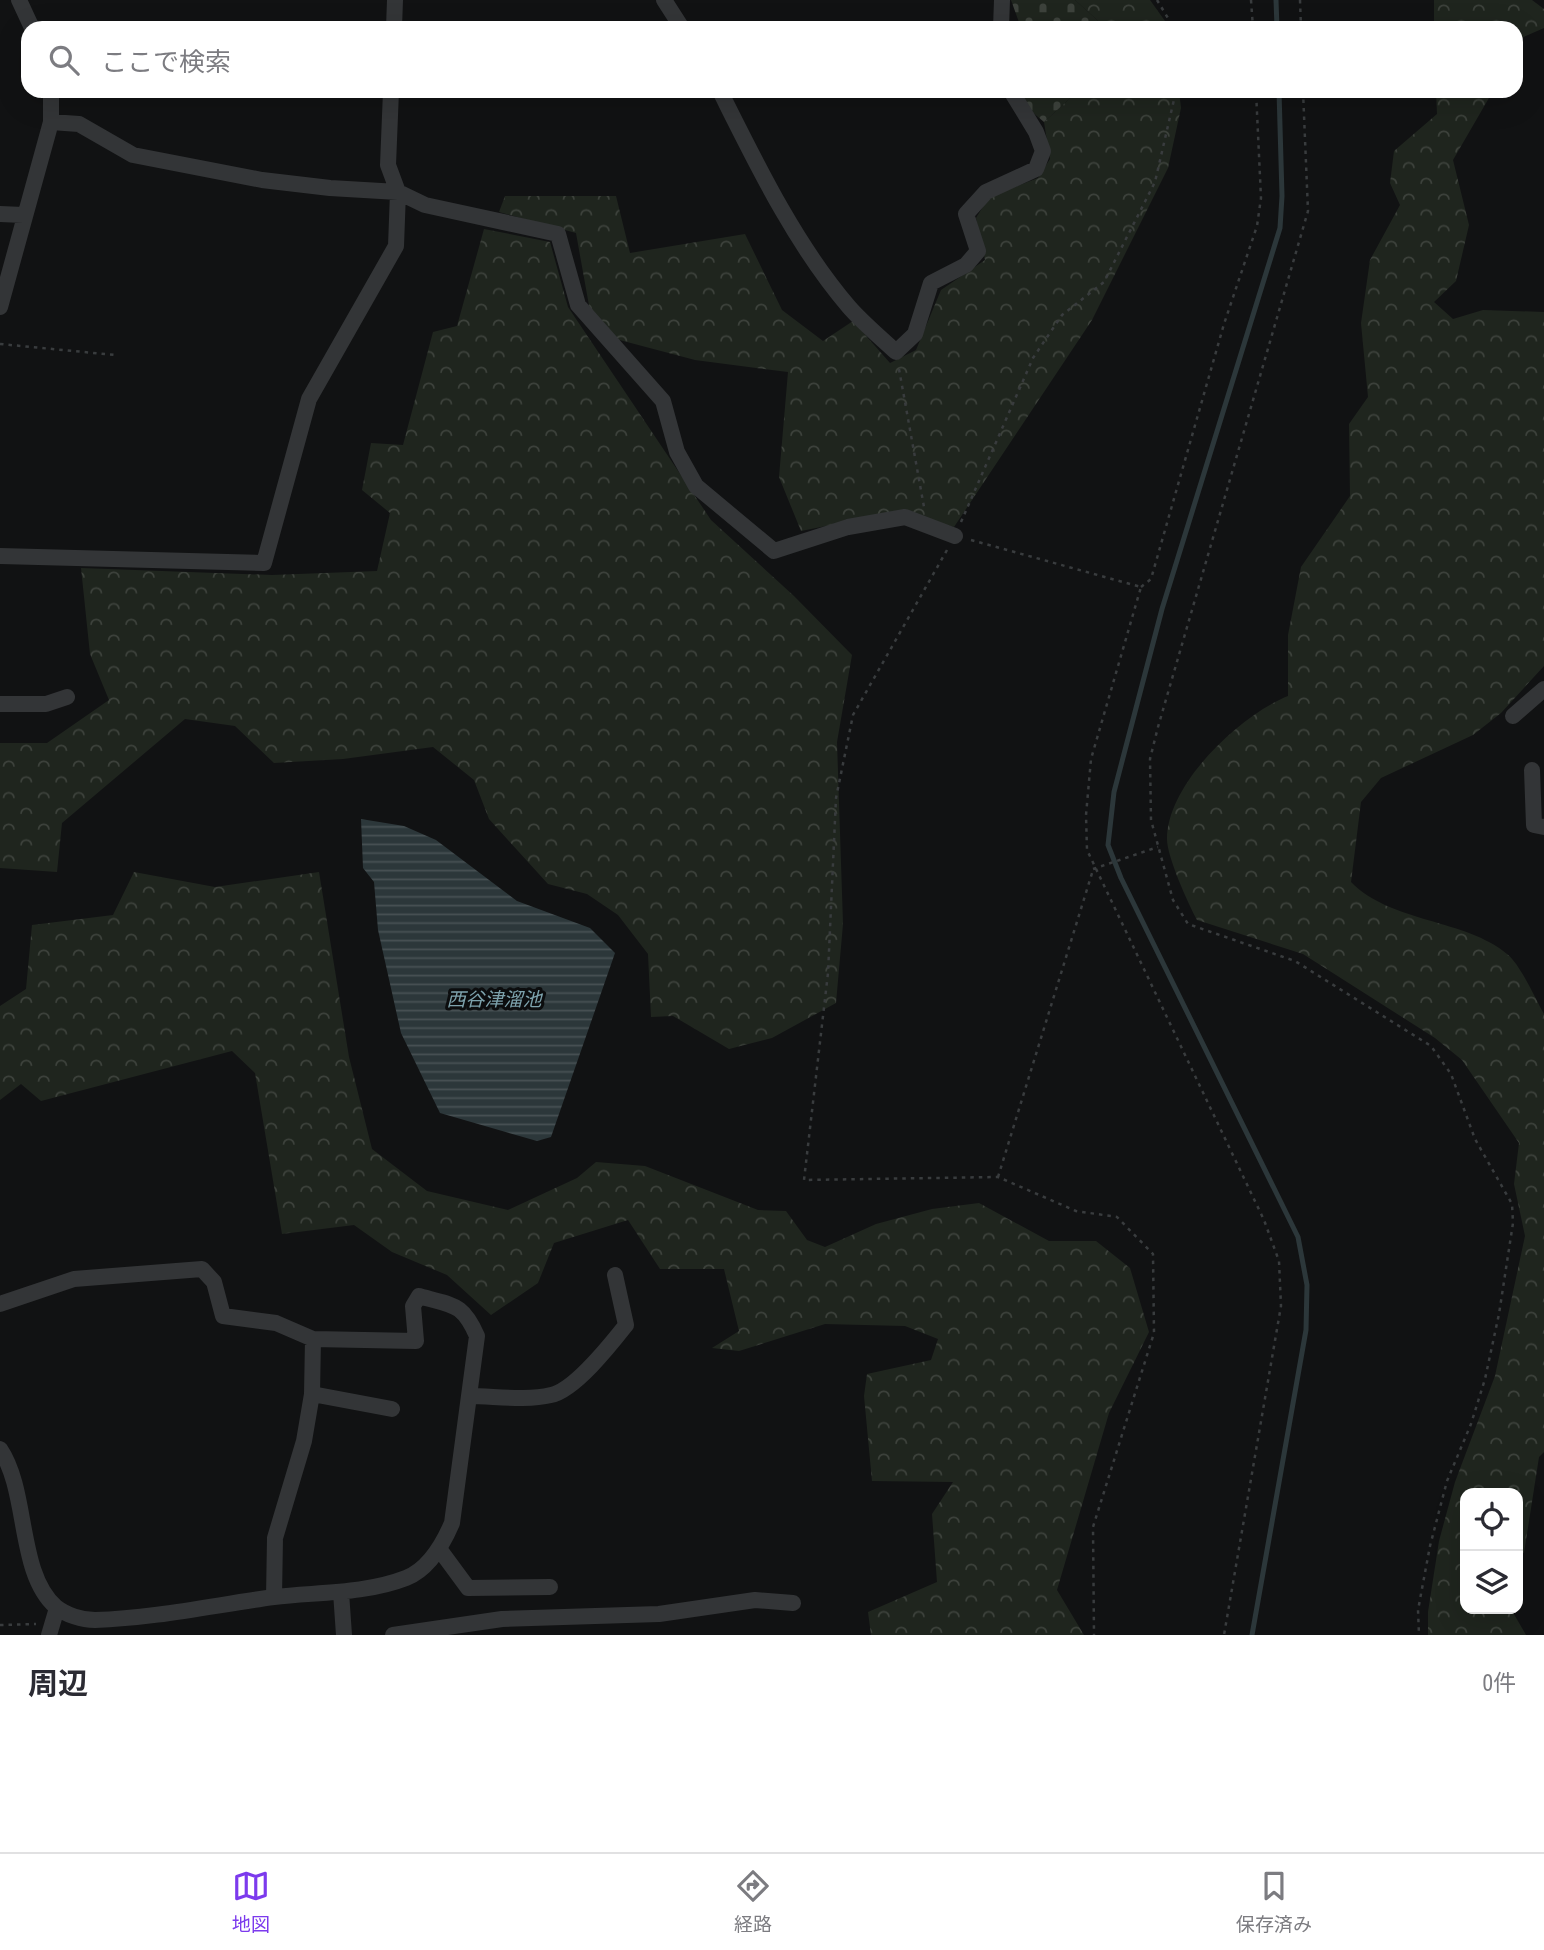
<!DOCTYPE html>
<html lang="ja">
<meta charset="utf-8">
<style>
:root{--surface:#fff;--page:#f7f7f7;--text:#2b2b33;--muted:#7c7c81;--line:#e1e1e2;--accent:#7c3aed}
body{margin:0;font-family:"Archivo Narrow","Noto Sans JP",sans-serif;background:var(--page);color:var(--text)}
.controls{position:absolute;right:21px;bottom:21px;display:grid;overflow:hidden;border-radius:14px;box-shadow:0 7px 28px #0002}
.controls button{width:63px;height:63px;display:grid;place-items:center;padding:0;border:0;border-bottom:2px solid var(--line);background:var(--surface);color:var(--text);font:35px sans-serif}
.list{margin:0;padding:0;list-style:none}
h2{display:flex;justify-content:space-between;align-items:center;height:91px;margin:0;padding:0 28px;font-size:30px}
h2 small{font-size:23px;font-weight:400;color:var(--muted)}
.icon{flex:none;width:38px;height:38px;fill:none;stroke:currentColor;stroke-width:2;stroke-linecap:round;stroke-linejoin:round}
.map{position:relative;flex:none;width:1544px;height:1635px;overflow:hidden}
.search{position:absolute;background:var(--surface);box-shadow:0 7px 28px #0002;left:21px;right:21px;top:21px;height:77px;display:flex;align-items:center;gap:18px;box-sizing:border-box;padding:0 24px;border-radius:21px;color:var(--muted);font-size:26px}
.sheet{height:217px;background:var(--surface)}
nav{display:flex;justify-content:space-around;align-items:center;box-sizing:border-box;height:98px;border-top:2px solid var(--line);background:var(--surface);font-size:19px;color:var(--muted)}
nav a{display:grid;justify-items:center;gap:4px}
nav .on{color:var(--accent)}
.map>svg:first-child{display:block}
.forest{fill:url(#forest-crowns)}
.cemetery{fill:url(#cemetery-stones)}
.water{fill:url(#water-rules)}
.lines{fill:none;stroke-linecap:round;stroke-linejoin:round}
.stream{stroke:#2c373a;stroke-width:5}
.path{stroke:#393c3e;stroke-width:2.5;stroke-dasharray:3.5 5;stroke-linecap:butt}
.minor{stroke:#333537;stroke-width:16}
.labels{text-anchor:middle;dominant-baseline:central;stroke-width:6;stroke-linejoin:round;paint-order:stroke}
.water-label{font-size:19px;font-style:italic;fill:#7da2ac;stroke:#0c0d0e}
</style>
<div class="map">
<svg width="1544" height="1635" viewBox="0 0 1544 1635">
<defs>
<pattern id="forest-crowns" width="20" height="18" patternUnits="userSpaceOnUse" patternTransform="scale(1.75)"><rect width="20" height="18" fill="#1f251e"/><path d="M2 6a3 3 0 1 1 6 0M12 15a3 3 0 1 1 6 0" fill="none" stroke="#3d423c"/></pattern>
<pattern id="cemetery-stones" width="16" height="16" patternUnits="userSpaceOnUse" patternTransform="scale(1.75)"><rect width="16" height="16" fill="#1f251e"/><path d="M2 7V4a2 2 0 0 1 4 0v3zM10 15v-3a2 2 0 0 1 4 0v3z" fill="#3d423c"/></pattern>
<pattern id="water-rules" width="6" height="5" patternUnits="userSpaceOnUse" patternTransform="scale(1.75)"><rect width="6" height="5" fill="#2c373a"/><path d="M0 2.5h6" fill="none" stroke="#485154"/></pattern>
</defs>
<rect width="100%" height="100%" fill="#111213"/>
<!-- forest -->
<path class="forest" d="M1075 0H1150L1170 28H1106Z
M1434 0H1532L1544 9V28L1519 39 1516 46V28H1434Z
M1078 91H1179L1181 108 1168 168 1092 320 954 527 901 511 801 531 779 477 788 372 695 360 612 338 590 311 576 233 499 212 505 196H616L630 253 745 234 782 310 823 341 853 321 890 363 916 350 941 290 985 260 976 218 989 197 1038 178 1050 159 1044 122Z
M1436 91H1493L1453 160 1469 225 1456 281 1434 302 1453 319 1483 310 1544 312V666L1501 713 1473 735 1381 778 1361 802 1351 882C1391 923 1466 919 1507 954 1520 964 1535 998 1544 1014V1452L1539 1457 1524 1553 1518 1551V1493H1465V1609H1511L1526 1635H1428V1612L1439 1541 1455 1482 1495 1376 1525 1236 1514 1184 1519 1143 1462 1060 1435 1038 1303 954 1197 920C1188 903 1167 857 1167 839 1167 784 1240 715 1288 696V635L1301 567 1350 496 1349 424 1368 397 1361 323 1370 260 1400 205 1390 183 1394 151 1437 114Z
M484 229 550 242 568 307 711 520 794 596 852 655 837 742 843 924 836 1003 772 1038 729 1049 673 1016 651 1017 648 954 618 915 587 894 548 884 489 819 474 780 433 747 343 759 274 763 235 726 185 719 62 823 57 872 0 868V743H47L109 700 90 654 81 568 272 575 377 571 390 513 362 490 371 443 403 445 433 332 457 326Z
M134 872 215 887 319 872 349 1057 372 1149 427 1191 508 1210 577 1178 596 1162 645 1166 758 1210 786 1211 807 1240 825 1247 876 1224 932 1209 979 1203 1049 1241H1096L1130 1268 1149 1332 1109 1413 1057 1590 1084 1635H871L868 1612 937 1582 932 1514 953 1482 872 1481 864 1396 867 1374 931 1360 938 1339 905 1326 825 1324 739 1351 712 1348 739 1331 724 1269H660L628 1220 554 1243 538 1283 491 1315 447 1275 392 1252 354 1225 282 1234 255 1073 232 1051 41 1101 21 1084 0 1100V1006L26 989 32 925 113 915Z"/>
<!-- cemetery -->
<path class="cemetery" d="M1011 0H1075L1106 28H1011L1020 25Z
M1017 91H1078L1044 122 1025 106Z"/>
<!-- water -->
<path class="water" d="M361 819 404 826 436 840 517 901 590 928 615 953 551 1137 537 1141 440 1113 401 1033 378 930 374 882 363 868Z"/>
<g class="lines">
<!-- stream -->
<path class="stream" d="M1276 0 1277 28
M1252 1635 1306 1330 1307 1285 1298 1237 1121 878 1108 845 1114 792 1162 609 1280 228 1282 196 1279 91"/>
<!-- path -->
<path class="path" d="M1157 0 1174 28
M1251 0 1253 28
M1300 0 1301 28
M1303 91 1308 211 1158 727 1150 759 1151 820 1173 900 1188 924 1295 961 1431 1046 1451 1074 1475 1139 1512 1204 1513 1223 1499 1314 1485 1379 1471 1424 1447 1481 1430 1546 1418 1610 1419 1635
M0 344 115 355
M899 369 924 507
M961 522 1033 358 1062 315 1104 282 1155 182 1176 91
M971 540 1141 587 1091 759 1086 815 1087 850 1264 1220 1279 1261 1281 1306 1224 1635
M947 550 853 715 836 798 828 973 804 1180 998 1177 1076 1211 1117 1217 1153 1254 1154 1333 1093 1527 1094 1635
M1141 587 1151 579 1224 324 1257 226 1261 198 1256 91
M1093 869 1158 847
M998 1177 1093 870
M0 1625 36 1624"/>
<!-- minor -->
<path class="minor" d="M19 0 32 28
M664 0 682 28
M394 28 395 0
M1001 28 1002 0
M720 91C757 165 795 244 849 307 863 323 880 337 896 352L915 334 931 283 966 265 978 251 966 214 986 192 1036 169 1043 151 1036 132 1011 91
M51 122 79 124 133 155 262 180 330 188 398 192 425 205 558 234 578 305 663 401 677 452 696 486 774 551 848 527 905 517 955 536
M0 214 23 215
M0 307 51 122V91
M0 556 264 563 309 399 396 246 398 192 388 165 391 91
M0 704H46L67 697
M1513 716 1544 689
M1532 770 1534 825 1544 827
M0 1304 74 1279 202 1269 214 1282 223 1316 276 1323 313 1339 416 1341 413 1306 419 1296C453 1306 462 1302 477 1336L452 1523C443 1544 429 1569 406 1578 365 1594 317 1592 274 1597 215 1605 155 1618 95 1620 82 1620 66 1615 56 1607 17 1573 29 1492 0 1449
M312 1394 392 1409
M469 1396C494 1396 526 1401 551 1395 575 1390 611 1344 626 1325L615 1275
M440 1550 468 1588 550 1587
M341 1592 344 1635
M274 1597 275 1538 304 1441 312 1394 313 1339
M49 1635 57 1608
M393 1635 502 1619 659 1614 755 1600 793 1603"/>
</g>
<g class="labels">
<!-- water labels -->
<g class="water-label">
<text x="494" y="999">西谷津溜池</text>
</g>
</g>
</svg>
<div class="controls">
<button><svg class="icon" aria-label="locate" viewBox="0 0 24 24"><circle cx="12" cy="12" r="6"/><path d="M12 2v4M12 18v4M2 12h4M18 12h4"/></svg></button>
<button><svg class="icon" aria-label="layers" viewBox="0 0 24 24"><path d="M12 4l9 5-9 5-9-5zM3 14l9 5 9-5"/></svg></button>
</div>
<div class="search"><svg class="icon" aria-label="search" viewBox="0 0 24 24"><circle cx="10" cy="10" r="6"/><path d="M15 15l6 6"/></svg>ここで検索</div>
</div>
<section class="sheet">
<h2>周辺<small>0件</small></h2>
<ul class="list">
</ul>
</section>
<nav>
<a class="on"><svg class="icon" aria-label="map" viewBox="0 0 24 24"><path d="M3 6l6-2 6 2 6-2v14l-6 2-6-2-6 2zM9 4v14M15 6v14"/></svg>地図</a>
<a><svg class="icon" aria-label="directions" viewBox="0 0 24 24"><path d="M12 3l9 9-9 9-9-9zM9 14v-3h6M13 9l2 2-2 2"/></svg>経路</a>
<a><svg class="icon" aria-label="saved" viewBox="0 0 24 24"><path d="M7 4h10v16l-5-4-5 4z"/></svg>保存済み</a>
</nav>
